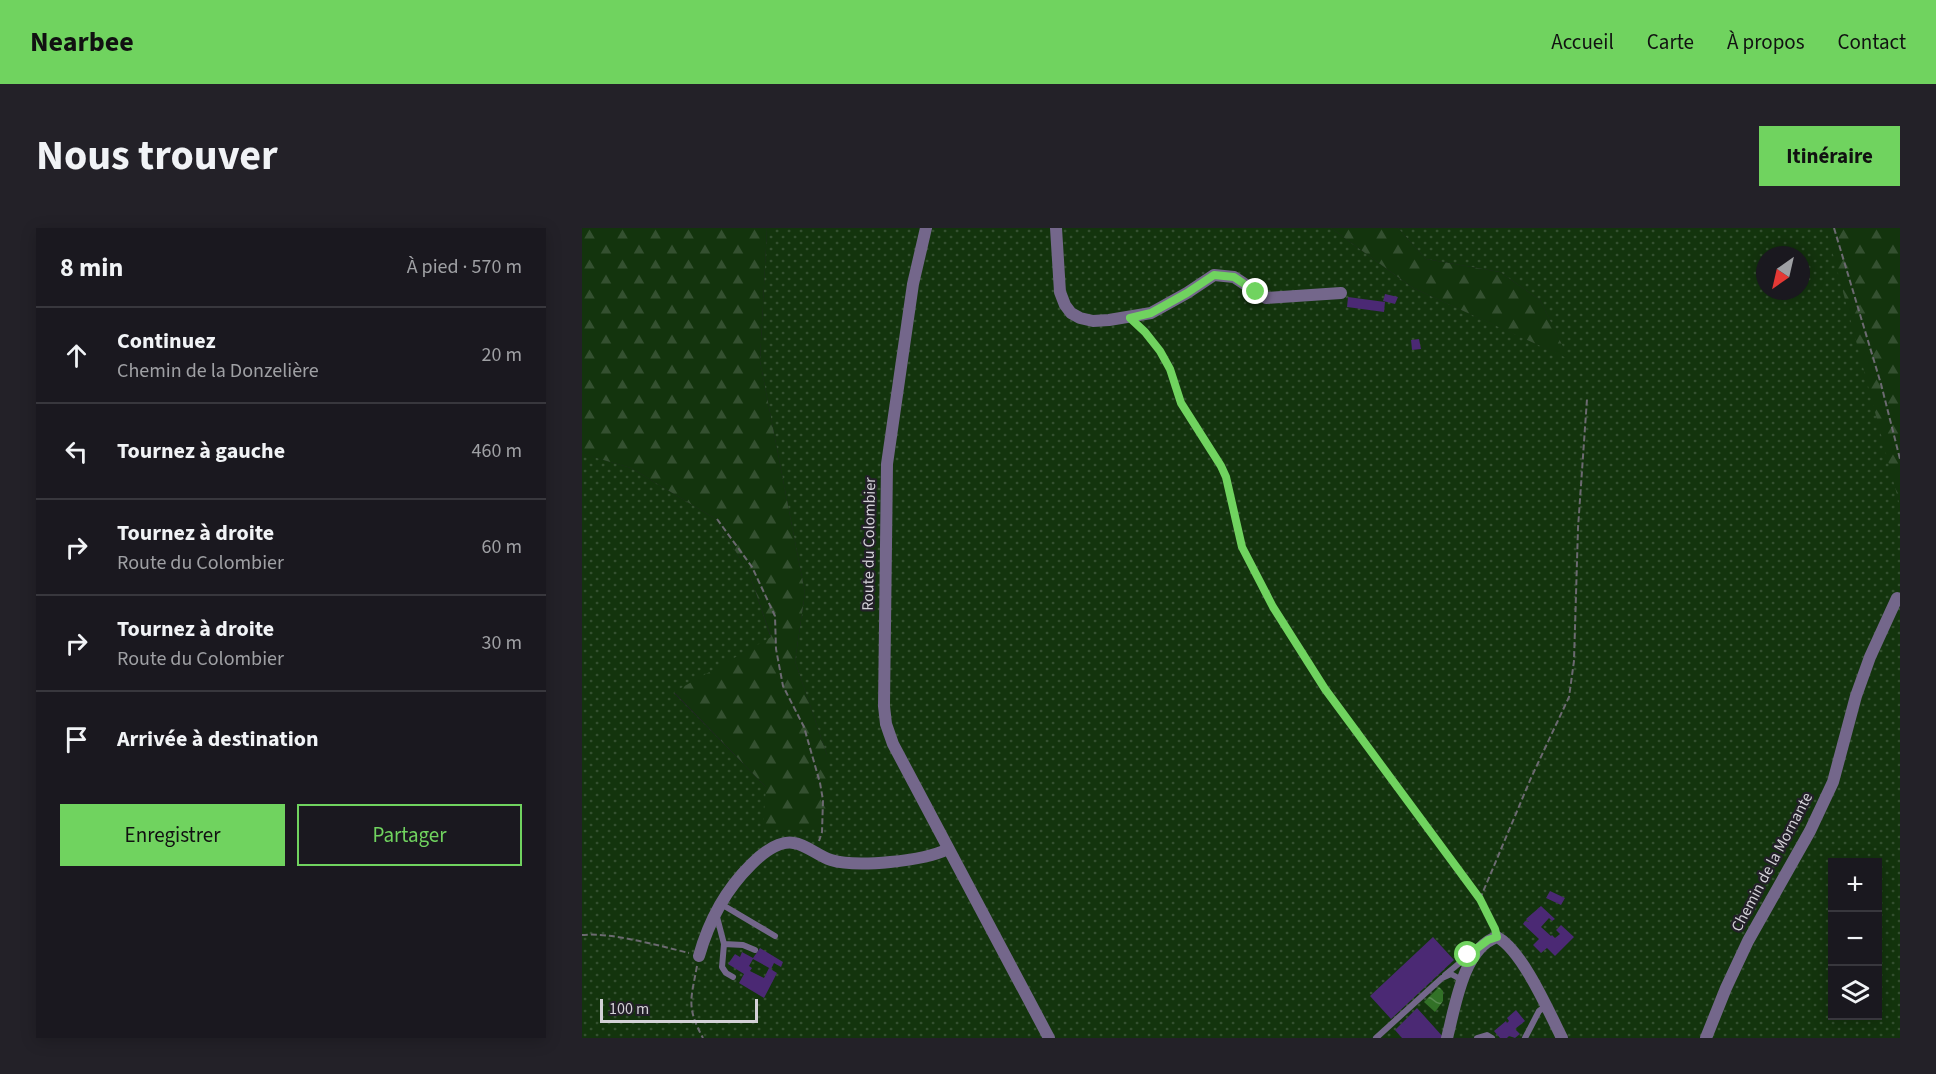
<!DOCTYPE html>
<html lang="fr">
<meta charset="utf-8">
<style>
:root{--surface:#1a181f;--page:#232128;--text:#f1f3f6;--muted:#9fa0a4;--line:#38373d;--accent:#70d35f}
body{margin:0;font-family:"Source Sans 3",sans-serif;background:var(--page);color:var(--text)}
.controls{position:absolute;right:18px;bottom:18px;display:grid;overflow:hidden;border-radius:0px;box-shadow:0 3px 15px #0003}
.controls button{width:54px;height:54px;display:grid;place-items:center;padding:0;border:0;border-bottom:2px solid var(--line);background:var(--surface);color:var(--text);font:30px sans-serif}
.compass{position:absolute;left:1174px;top:18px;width:54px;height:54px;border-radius:50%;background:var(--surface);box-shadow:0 3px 15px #0003;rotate:214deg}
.scale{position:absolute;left:18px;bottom:15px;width:158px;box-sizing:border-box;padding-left:6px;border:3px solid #d3d1d7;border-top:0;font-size:16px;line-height:21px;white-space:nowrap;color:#d3d1d7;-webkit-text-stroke:4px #232029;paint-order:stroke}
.stop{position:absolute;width:18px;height:18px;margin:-14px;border:4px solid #70d35f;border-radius:50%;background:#fff}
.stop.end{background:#70d35f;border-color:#fff;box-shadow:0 2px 6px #0008}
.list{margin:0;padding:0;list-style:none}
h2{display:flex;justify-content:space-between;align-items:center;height:78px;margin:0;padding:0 24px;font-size:26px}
h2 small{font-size:20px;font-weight:400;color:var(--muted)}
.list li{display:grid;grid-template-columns:39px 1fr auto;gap:18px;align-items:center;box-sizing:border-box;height:96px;padding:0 24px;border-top:2px solid var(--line)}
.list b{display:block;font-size:22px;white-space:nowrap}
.list p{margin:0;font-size:20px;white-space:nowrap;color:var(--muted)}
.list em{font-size:20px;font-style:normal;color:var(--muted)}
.actions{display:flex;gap:12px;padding:18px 24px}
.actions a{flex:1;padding:14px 0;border:2px solid var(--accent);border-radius:0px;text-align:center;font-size:21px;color:var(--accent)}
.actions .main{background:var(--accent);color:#111}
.icon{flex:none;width:33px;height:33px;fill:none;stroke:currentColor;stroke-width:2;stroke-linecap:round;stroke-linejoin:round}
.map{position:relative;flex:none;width:1318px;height:810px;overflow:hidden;border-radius:0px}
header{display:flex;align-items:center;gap:36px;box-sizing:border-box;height:84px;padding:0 30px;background:var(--accent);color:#111}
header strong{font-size:28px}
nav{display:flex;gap:33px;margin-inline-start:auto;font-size:21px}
.intro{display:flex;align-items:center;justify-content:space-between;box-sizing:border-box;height:144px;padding:0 36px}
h1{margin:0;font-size:42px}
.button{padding:15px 27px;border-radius:0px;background:var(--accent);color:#111;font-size:21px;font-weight:700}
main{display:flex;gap:36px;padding:0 36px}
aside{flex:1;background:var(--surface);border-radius:0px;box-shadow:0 3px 15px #0003}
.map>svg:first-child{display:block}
.grass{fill:url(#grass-dots);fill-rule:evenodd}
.forest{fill:url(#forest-firs)}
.water{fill:url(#water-waves)}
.building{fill:#4b2974}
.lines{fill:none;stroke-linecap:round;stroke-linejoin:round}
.path{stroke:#6c6a71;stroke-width:2;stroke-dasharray:6 3;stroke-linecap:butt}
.service{stroke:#74678b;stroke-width:6}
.minor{stroke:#74678b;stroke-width:12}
.route{stroke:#70d35f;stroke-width:8}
.labels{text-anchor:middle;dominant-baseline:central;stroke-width:4.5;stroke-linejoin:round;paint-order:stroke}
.street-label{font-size:16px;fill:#d3d1d7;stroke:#232029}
</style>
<header>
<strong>Nearbee</strong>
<nav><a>Accueil</a><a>Carte</a><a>À propos</a><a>Contact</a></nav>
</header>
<div class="intro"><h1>Nous trouver</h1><a class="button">Itinéraire</a></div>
<main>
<aside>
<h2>8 min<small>À pied · 570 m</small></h2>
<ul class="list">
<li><svg class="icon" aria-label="ahead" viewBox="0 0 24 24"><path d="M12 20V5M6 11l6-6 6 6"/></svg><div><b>Continuez</b><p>Chemin de la Donzelière</p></div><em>20 m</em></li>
<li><svg class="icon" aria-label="left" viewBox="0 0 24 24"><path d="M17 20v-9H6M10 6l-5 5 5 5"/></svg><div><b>Tournez à gauche</b></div><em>460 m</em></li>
<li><svg class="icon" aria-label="right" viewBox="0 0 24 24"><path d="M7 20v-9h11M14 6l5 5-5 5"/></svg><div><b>Tournez à droite</b><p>Route du Colombier</p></div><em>60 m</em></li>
<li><svg class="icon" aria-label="right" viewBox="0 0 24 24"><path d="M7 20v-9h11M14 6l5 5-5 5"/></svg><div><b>Tournez à droite</b><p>Route du Colombier</p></div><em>30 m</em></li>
<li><svg class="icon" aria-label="arrive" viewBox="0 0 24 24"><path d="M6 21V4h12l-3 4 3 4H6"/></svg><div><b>Arrivée à destination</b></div></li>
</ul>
<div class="actions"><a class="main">Enregistrer</a><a>Partager</a></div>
</aside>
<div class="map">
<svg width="1318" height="810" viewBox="0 0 1318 810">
<defs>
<pattern id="grass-dots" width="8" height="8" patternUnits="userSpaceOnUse" patternTransform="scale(1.5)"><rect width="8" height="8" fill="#13340d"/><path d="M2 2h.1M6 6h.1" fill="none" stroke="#345030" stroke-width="1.8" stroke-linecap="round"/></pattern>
<pattern id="forest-firs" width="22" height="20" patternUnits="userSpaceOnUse" patternTransform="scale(1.5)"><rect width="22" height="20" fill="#13340d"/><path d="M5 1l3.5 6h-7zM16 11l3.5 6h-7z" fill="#345030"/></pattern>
<pattern id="water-waves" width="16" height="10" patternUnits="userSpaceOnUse" patternTransform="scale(1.5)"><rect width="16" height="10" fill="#327127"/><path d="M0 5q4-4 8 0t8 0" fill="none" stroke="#588b50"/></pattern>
</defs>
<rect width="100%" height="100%" fill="#232029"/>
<!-- grass -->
<path class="grass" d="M185 0H749L831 60 986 130 958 72 918 44 844 31 816 0H1245L1318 275V810H0V223L2 226 49 240 132 290 167 344 189 410 92 465 184 559 245 600V527L213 433 223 365 178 133ZM1183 27H1219V63H1183ZM1250 634H1296V788H1250Z"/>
<!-- forest -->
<path class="forest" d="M0 0H185L178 133 223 365 213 433 245 527V600L181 599 184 559 92 464 189 409 167 344 132 290 49 240 1 226 0 223Z
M749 0H816L844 31 918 44 958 72 987 131 831 60Z
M1244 0H1318V278Z"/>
<!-- water -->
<path class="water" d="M857 759 861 763V773L853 784 842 774Z"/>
<!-- building -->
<path class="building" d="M803 66 816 69 813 76 801 73Z
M766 69 803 74 802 84 765 79Z
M837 111 839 121 830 122 829 112Z
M968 663 983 670 979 677 964 670Z
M959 678 973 691 970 693 967 690 959 699 969 708 970 707 973 710 978 706 974 702 979 697 992 709 973 728 965 720 959 725 951 717 957 711 941 696 943 693 947 694 944 691Z
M851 709 872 732 809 791 788 768Z
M178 720 201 734 199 739 192 735 189 741 171 731 167 738 170 740 168 743 182 750 187 740 195 745 182 770 157 755 162 746 146 736 153 726 158 729 160 724 171 730Z
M835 780 862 810H820L813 802Z
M934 782 943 793 933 801 938 806 933 810 927 808 925 810H918L912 803 924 793 925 795 927 793 925 790Z"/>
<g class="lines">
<!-- path -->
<path class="path" d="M1252 0 1299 156 1318 231
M556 98 578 123 587 141 599 175 639 239 644 249 660 319 691 379 743 461 898 671 912 699
M135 291 170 339 193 388 194 421 201 458 222 499 238 555 241 572 240 604 237 613
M898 671 949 550 987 469 992 433 996 300 1005 171
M0 707C29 704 78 718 107 725
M115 738C109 771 104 779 121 810"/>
<!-- service -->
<path class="service" d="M139 676 193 708
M135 689 142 716 140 739 144 745 151 749
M142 716 161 717 173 722
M863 747 892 723
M794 810 860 750 869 746 878 751 880 754
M895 810 905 807 910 810
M943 810 957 783 964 778"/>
<!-- minor -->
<path class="minor" d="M344 0 331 56 305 236 302 478 304 496 311 516 467 810
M474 0 478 64 483 77 489 85 498 90 511 93 527 92 569 85 605 65 632 47 652 49 684 70 759 65
M117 728C122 710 129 693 138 677 150 656 185 610 212 615 225 617 236 628 249 632 275 640 342 633 366 621
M865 810C873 780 881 720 915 709 940 722 967 784 980 810
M1124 810 1144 760 1166 713 1228 603 1251 554 1274 468 1288 429 1315 370"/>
</g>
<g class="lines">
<!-- route -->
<path class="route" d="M674 64 652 49 632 47 605 65 569 85 548 90 563 104 578 123 588 141 599 175 639 238 644 249 660 319 691 379 743 461 898 671 913 701 915 709 906 712 886 727"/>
</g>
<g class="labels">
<!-- street labels -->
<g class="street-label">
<text transform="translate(287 316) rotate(-89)">Route du Colombier</text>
<text transform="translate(1190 634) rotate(-62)">Chemin de la Mornante</text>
</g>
</g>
</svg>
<div class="controls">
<button>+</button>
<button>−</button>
<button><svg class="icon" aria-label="layers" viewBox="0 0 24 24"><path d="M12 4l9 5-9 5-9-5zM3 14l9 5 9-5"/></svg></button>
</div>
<svg class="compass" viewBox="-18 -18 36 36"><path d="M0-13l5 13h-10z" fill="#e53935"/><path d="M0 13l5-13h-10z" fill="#9fa0a4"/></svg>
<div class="scale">100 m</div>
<div class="stop" style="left:886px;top:727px"></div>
<div class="stop end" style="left:674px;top:64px"></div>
</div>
</main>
